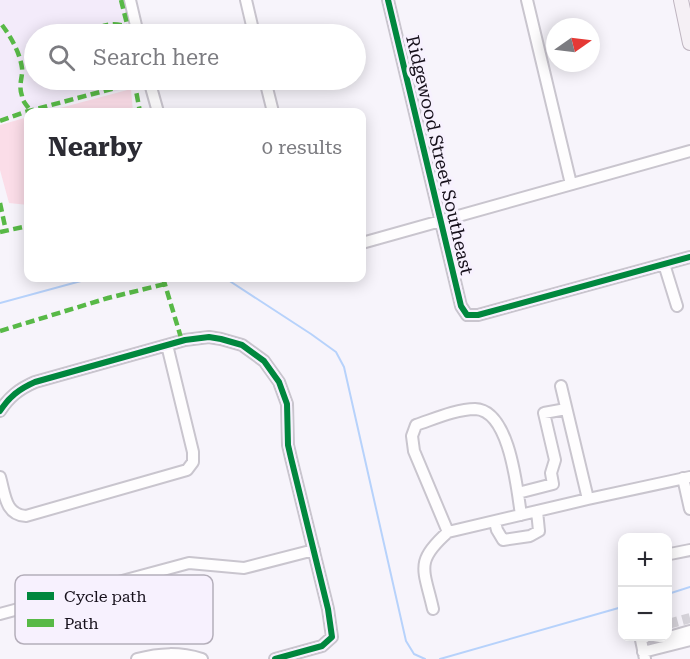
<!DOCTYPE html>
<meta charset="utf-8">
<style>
:root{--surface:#fff;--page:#f7f7f7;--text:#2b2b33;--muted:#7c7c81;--line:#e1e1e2}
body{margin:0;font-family:"Roboto Serif",serif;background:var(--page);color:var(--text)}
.controls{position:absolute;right:18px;bottom:18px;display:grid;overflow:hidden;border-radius:12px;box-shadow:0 3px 15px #0003}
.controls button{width:54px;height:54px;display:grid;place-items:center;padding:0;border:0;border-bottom:2px solid var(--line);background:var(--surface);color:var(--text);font:30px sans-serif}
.compass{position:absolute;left:546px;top:18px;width:54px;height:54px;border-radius:50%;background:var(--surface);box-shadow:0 3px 15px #0003;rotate:76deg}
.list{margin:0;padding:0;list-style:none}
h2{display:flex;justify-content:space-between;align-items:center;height:78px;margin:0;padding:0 24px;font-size:26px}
h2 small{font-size:20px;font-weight:400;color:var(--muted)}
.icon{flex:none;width:33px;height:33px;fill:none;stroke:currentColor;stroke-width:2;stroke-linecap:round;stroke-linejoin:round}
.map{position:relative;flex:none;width:690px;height:659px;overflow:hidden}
.search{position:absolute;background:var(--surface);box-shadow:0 3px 15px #0003;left:24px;top:24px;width:342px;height:66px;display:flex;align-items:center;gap:15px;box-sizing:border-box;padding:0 21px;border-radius:33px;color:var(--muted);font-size:22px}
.panel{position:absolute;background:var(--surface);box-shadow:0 3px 15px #0003;left:24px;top:108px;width:342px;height:174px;border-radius:12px}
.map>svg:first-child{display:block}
.built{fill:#f3ebfa}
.green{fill:#fbdde8}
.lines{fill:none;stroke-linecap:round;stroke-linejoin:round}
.stream{stroke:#b7d2fb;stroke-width:2}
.minor-tunnel{stroke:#d5d2d9;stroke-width:10;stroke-dasharray:10 5;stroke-linecap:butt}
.minor-casing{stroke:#c9c5ce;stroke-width:14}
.major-casing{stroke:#bfb5c0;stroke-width:16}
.minor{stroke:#fefdfe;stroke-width:10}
.major{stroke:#f5f0f5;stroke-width:14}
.quiet{stroke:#58b947;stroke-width:4.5;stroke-dasharray:9 4.5;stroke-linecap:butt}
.cycleway-casing{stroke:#f7f1fe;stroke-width:10}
.cycleway{stroke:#00873e;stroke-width:6}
.labels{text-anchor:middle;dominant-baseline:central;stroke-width:6;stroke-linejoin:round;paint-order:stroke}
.street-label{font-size:18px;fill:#16101b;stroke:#f7f1fe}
.key{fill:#f7f1fe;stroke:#b4aeba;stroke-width:1.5}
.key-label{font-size:16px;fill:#16101b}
</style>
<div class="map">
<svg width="690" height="659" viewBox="0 0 690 659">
<rect width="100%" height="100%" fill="#f7f4fb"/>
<!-- built -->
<path class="built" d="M0 0H127L135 34H34V80H146L147 83 0 121Z"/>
<!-- green -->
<path class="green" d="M131 89 133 112H45Z
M28 117V205L9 203 0 170V125Z"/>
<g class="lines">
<!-- stream -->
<path class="stream" d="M225 278 311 334 336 352 344 367 406 641 414 654 425 659
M0 303 92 278
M668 594 690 587
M440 659 622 607"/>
<!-- minor-tunnel -->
<path class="minor-tunnel" d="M668 624 690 618"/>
<defs>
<path id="minor" d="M130 0 138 34
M246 0 254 34
M388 0 461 306 467 315H478L690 257
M527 0 571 184
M149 80 158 112
M265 80 273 112
M362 243 690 151
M664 264 677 306
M561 386 588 499
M0 411C9 397 19 389 35 382L185 340 209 337 221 339 242 345 264 361 279 382 287 404 288 445 291 458 328 609 332 637 322 646 275 659
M0 477C5 494 5 515 26 516L187 470 193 462V452L167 345
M683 478 690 509
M518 493 553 484 551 473 555 460 544 413 566 409
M521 515C517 489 510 410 475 409 457 409 434 419 416 425L412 436 414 451 448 532 588 499 690 477
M495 522 497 530 503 540 530 536 539 531 537 511
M670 554 690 550
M433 609C424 569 414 562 448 532
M0 614 189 563 244 568 314 550
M654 636 666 638 690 631
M643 652 690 640
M137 659C160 653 179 652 202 659
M645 659 641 640 647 636"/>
<path id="major" d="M681 0 690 43"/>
</defs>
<!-- minor casing -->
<use href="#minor" class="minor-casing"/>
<!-- major casing -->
<use href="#major" class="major-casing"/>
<!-- minor -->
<use href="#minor" class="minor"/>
<!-- major -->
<use href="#major" class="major"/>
<!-- quiet -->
<path class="quiet" d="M121 0 129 32
M2 25C11 37 20 53 22 68 23 77 18 85 22 96 23 103 28 106 31 112
M88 34C107 21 116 23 137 29
M134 80 140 112
M0 121 25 112 134 83
M0 203 6 231
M0 232 28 226
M163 278 182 341
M0 331 108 298 165 284"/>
<defs>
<path id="cycleway" d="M388 0 461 306 467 315H478L690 257
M0 411C9 397 19 389 35 382L185 340 209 337 221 339 242 345 264 361 279 382 287 404 288 445 291 458 328 609 332 637 322 646 275 659"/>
</defs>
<!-- cycleway casing -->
<use href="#cycleway" class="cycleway-casing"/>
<!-- cycleway -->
<use href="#cycleway" class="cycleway"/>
</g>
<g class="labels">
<!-- street labels -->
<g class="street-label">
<text transform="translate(440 155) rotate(77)">Ridgewood Street Southeast</text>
</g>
</g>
<!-- legend -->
<rect x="15" y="575" width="198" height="69" rx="9" class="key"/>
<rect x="27" y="592" width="27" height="8" fill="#00873e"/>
<rect x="27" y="619" width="27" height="8" fill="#58b947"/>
<g class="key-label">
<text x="64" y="602">Cycle path</text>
<text x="64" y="629">Path</text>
</g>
</svg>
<div class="controls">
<button>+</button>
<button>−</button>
</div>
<svg class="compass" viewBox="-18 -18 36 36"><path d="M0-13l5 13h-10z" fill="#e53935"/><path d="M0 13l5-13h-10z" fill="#7c7c81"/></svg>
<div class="search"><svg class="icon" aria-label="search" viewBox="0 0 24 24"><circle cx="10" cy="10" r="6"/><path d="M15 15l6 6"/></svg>Search here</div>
<section class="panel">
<h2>Nearby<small>0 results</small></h2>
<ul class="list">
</ul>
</section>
</div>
